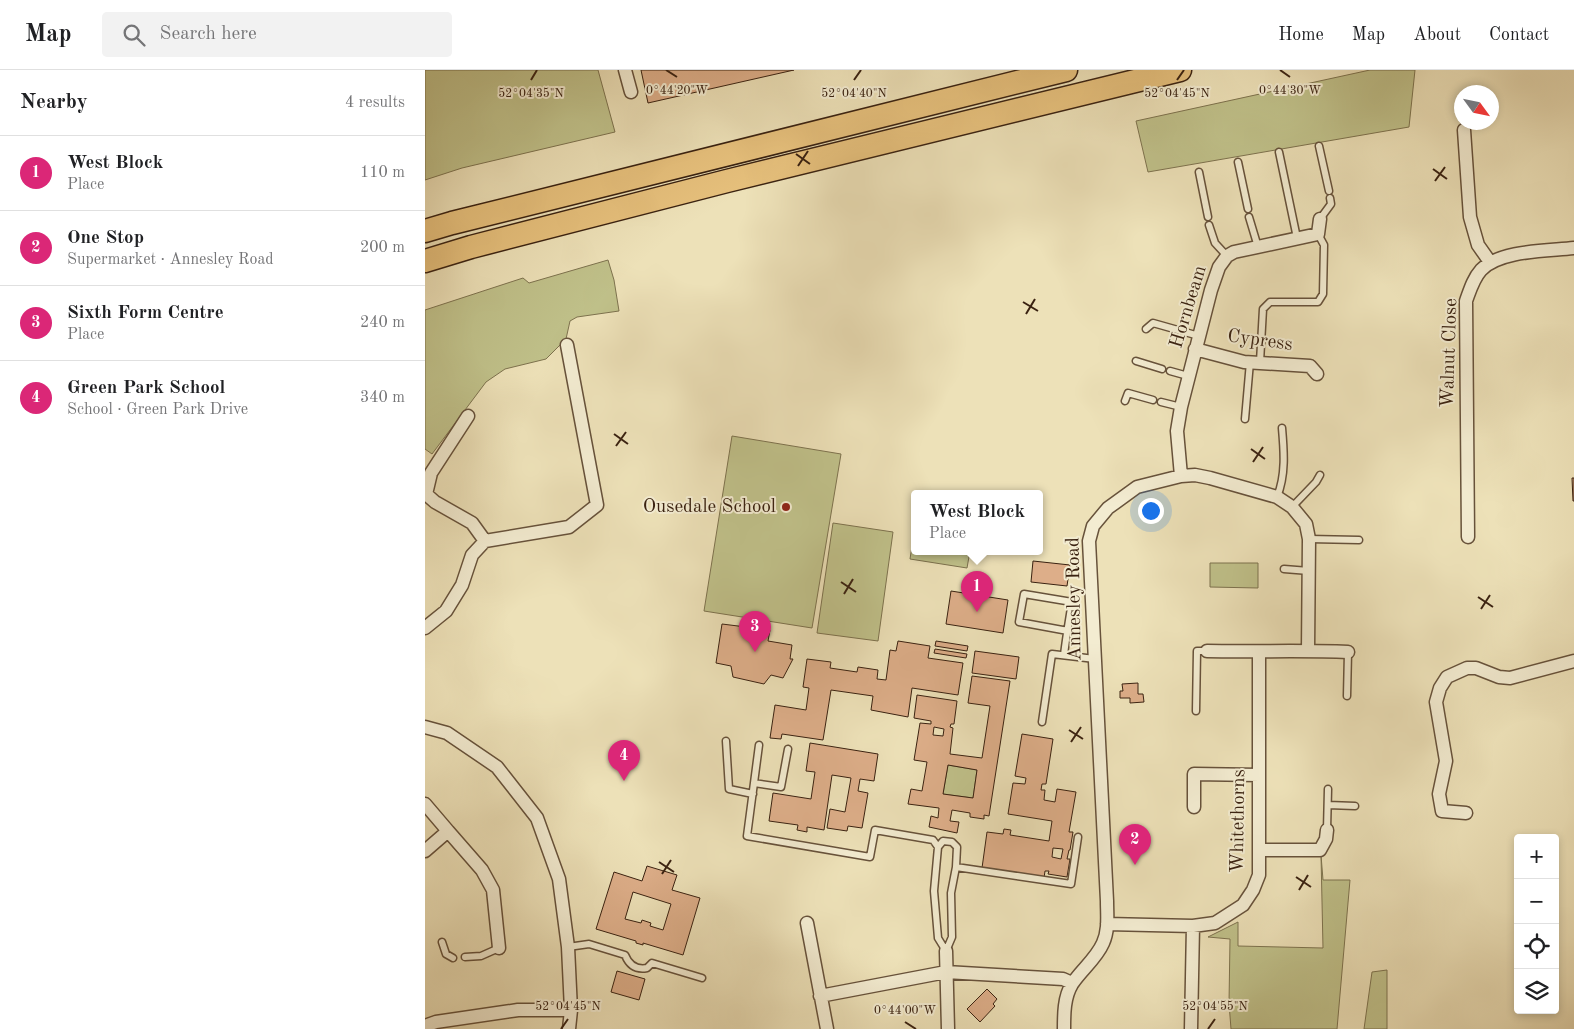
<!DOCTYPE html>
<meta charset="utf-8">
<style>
:root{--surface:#fff;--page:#f2f2f2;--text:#202124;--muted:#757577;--line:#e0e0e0;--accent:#db2777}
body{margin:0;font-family:"Old Standard TT",serif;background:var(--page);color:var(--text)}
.controls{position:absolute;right:15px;bottom:15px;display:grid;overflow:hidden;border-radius:5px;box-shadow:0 2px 8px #0003}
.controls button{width:45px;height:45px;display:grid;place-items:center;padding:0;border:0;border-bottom:1px solid var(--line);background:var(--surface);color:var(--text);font:25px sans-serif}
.compass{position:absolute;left:1029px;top:15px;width:45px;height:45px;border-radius:50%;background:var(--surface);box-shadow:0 2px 8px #0003;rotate:123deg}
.you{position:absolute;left:725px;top:440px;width:18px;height:18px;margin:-12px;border:4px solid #fff;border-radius:50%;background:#1a73e8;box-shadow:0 0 0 8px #1a73e833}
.badge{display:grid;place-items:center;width:32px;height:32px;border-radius:50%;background:var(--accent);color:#fff;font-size:16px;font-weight:700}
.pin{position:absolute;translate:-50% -41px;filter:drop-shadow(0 1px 2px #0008)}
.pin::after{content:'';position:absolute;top:26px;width:18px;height:15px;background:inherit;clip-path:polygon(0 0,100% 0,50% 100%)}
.popup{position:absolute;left:486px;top:420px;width:132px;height:65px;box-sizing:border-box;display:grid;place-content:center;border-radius:5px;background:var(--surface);filter:drop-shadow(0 1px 4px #0005);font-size:16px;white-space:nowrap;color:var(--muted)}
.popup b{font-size:19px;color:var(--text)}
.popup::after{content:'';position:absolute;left:50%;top:100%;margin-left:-10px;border:10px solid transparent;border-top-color:var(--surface)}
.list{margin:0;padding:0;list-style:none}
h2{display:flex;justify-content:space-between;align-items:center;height:65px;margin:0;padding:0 20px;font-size:21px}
h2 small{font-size:16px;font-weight:400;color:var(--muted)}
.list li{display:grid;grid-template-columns:32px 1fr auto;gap:15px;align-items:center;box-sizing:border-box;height:75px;padding:0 20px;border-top:1px solid var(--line)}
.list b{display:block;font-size:19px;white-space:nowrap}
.list p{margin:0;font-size:16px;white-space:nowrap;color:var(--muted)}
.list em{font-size:16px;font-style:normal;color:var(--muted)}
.icon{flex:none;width:28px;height:28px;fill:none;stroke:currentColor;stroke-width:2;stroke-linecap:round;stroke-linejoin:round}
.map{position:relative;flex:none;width:1149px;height:959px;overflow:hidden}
header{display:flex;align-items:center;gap:30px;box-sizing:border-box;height:70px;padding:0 25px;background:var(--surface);border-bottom:1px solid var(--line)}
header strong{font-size:24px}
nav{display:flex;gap:28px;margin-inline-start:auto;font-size:18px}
.search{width:350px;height:45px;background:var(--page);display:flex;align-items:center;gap:12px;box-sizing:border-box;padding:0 18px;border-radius:5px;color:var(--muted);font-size:19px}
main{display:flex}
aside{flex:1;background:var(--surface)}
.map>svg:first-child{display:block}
.green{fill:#c0c18a;stroke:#7d724e}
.building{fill:#ddae89;stroke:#3a2211;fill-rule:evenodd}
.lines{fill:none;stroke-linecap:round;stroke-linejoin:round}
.service-casing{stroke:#67523b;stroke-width:9}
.minor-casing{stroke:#67523b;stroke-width:15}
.motorway-casing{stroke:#3a2211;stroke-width:25}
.service{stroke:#f3ecd1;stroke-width:6}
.minor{stroke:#f3ecd1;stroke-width:12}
.motorway{stroke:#e6c07c;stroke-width:22}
.ticks{fill:none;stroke:#3a2211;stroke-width:2}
.poi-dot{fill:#8f2418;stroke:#f3ecd1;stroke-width:2}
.labels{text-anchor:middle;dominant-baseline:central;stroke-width:4;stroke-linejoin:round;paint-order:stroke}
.street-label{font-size:19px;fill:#3a2211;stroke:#f3ecd1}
.poi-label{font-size:19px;fill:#3a2211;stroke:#f3ecd1;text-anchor:end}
.ticks-label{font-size:12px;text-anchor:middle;fill:#3a2211;stroke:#f3ecd1;stroke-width:4;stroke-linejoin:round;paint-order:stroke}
</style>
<header>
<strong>Map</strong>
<div class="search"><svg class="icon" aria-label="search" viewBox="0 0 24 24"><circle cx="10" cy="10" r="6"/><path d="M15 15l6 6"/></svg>Search here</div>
<nav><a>Home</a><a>Map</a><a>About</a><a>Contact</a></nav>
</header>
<main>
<aside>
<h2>Nearby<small>4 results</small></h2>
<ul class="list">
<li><span class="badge">1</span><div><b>West Block</b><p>Place</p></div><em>110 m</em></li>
<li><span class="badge">2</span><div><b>One Stop</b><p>Supermarket · Annesley Road</p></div><em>200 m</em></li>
<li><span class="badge">3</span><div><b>Sixth Form Centre</b><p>Place</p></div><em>240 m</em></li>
<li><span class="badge">4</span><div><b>Green Park School</b><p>School · Green Park Drive</p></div><em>340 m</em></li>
</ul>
</aside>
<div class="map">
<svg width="1149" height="959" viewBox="0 0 1149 959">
<rect width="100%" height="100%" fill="#ede1b8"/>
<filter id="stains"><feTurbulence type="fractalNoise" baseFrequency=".004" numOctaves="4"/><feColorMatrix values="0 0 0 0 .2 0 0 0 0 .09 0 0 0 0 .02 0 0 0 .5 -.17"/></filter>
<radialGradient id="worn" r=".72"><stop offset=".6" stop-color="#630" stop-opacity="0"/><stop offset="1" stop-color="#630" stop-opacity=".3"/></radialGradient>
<!-- green -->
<path class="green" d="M0 0H173L190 62 37 98 0 110Z
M945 0H990L984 57 723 102 711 51Z
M183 190 189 210 194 241 152 247 145 251 141 269 121 289 80 299 61 312 7 384 0 379V240L98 208 104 213Z
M307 366 416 384 387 558 279 541Z
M408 453 468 462 453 571 392 563Z
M489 463 490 481H545L542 498 485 489Z
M785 493H833V518L785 517Z
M523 695 552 700 548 728 518 724Z
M896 785 898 810H925L912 959H806L804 933 805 869 783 867 813 852V876L898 878Z
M962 900V959H939L947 902Z"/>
<!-- building -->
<path class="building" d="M216 0H369L223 33Z
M1147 408H1149V431H1148Z
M608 491 645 495 642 516 606 512Z
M526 521 583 530 578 563 521 554Z
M297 554 345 560 343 571 367 575 365 589H368L358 608 346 605 339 614 308 607 306 596 291 593Z
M473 571 505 576 503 588 538 593 533 625 487 618 483 647 446 640 448 626 406 620 398 670 357 664 356 669 345 668 350 635 381 640 384 618 378 617 382 589 406 592 405 598 432 602 433 597 453 600 452 609 461 610 465 580 471 581Z
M511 571 543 576 542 581 510 576Z
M510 579 542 584 541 588 509 583Z
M550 581 594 587 591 609 547 603Z
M547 606 585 611 564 746 559 745V749L545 747V743L527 740 525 751 534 752 532 763 504 757 506 746 513 748 514 738 483 734 486 719 497 721 502 692 489 690 495 653 506 654V651L489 648 492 625 532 631 529 654H526L525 657 528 658 525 684 557 688 565 636 543 633ZM509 657 519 659 518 666 508 665ZM523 695 552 700 548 728 518 724Z
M713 613V624H718L719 632 705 633V628H695V621H698L697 614Z
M597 664 628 669 621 714H617L616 720H620L619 730 630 732 632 719 651 722 644 762H648L645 780H644L642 789H645L642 807 623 804 624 801H620L619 808 557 798 562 762 578 764 579 759 586 760 585 765 624 771 627 751 583 744 588 713 600 714 601 708 590 706ZM628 778 638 779 636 789 627 787Z
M385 673 453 684 449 711 435 709 433 721 443 723 437 758 423 756 422 761 402 758 405 739 420 742 426 708 407 705 399 760 382 757V762L372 760 373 755 344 751 348 723 386 729 390 702 381 701Z
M222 796 252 805 247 820 275 828 258 885 218 873V875L211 873V871L171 859 189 802 217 811ZM208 822 246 834 238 860 225 856 226 853 217 850 216 853 200 849Z
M192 901 220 909 214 930 186 922Z
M562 919 572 929 568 934 570 936 555 952 542 939Z"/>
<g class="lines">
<defs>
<path id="service" d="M894 76 904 121
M854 82 872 168
M813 92 823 139
M774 102 783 147
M824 147 833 177
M895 149 906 134 905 128
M784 155 790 173 802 186
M721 259 728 253 774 266
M711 291 737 299
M835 292 838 239 845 232H893L898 224 899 175 893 164
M745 301 763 306
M700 331 703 323 728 330
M736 332 756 337
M820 349 825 292
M852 427C861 405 859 381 857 358
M867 437 891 412 895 405
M884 469 934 470
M859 499 884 501
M639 585C641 568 644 550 647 532L599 524 594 552 643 561
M922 626 923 582
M771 641 772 581H782
M617 652 627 584 670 589
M301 671 304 719 328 724
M334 675 322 766 445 787 450 760 508 770 513 777
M329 713 356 717 363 679
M903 735 930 736
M902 760 903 719
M518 771 527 772 532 777 531 797 526 823 527 867 521 881 513 868 509 821 513 777Z
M531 797 646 814 653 767
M17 872 21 884 28 888
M143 877 164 874 200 885C204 895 211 900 222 898L227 893 277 908
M40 887 56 886 74 878"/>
<path id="minor" d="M200 0 206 22
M1039 60 1045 147 1053 175 1065 192
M770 279 819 292 885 296 892 304
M43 346 6 403 1 424 10 432 47 453 60 471
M756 406 752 361 756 337 786 220 794 197 802 186 809 182 893 164 895 149
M1043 467 1041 231C1045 220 1048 209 1056 200 1075 180 1123 181 1149 178
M0 558 21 541 37 515 47 485 60 471 144 457 172 435 142 275
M782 581C829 582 876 580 923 582
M0 657 22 663 72 697 112 748 134 809 143 877 146 940 144 959
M0 734 23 761 0 781
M769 737V704L834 705
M1041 743 1017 741 1014 724 1021 691 1011 632 1015 618 1022 607 1042 598H1051L1074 607 1085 608 1149 591
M23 761 57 800 68 820 74 878
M834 780H895L901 769 902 760
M382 853 402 959
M682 854 768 856 790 853 818 835 828 820 834 805V582
M521 881 523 959
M395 926 521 902 638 909 647 913
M0 956 11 952 93 940H146
M639 959C639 944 639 927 647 914 657 899 671 889 678 873 684 860 682 845 682 831L664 471 668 456 683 438 712 417 756 406 770 405 785 408 852 427 867 437 881 454 884 469 883 580
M766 959 768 856"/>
<path id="motorway" d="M0 161 27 153 641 0
M0 191 46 177 302 111 755 0"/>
</defs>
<!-- service casing -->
<use href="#service" class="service-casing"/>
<!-- minor casing -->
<use href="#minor" class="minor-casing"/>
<!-- motorway casing -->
<use href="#motorway" class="motorway-casing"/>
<!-- service -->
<use href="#service" class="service"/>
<!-- minor -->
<use href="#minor" class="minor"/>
<!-- motorway -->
<use href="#motorway" class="motorway"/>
</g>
<!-- ticks -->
<path class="ticks" d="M241 0 252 7M855 0 865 7M106 10 112 0M429 10 436 0M752 10 759 0M371 84 385 94M373 96 383 81M1008 99 1022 109M1010 111 1020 97M598 232 613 241M601 244 610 229M189 364 203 374M191 376 201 362M826 379 840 389M828 392 838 377M416 512 431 522M419 524 428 509M1053 527 1068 537M1056 539 1065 525M644 660 658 669M646 672 656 657M234 792 249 802M237 804 246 790M871 807 886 817M874 820 883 805M480 952 491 959M136 959 143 949M783 959 790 949"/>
<!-- markers -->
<circle class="poi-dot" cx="361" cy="437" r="5"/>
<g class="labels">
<!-- street labels -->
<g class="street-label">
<text transform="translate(764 237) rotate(-73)">Hornbeam</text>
<text transform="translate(835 271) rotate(8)">Cypress</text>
<text transform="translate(1025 283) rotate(-88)">Walnut Close</text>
<text transform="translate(650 529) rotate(-91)">Annesley Road</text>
<text transform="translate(814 751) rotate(-89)">Whitethorns</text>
</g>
<!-- poi labels -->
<g class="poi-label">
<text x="351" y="437">Ousedale School</text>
</g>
</g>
<g class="ticks-label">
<text x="252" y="24">0°44'20"W</text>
<text x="865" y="24">0°44'30"W</text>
<text x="106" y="27">52°04'35"N</text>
<text x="429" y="27">52°04'40"N</text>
<text x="752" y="27">52°04'45"N</text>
<text x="143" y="940">52°04'45"N</text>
<text x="790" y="940">52°04'55"N</text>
<text x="480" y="944">0°44'00"W</text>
</g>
<rect width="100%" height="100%" filter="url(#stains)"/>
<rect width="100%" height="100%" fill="url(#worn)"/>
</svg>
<div class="controls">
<button>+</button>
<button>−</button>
<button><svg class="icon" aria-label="locate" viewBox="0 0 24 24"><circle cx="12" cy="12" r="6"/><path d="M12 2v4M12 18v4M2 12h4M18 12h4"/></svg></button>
<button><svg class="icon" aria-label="layers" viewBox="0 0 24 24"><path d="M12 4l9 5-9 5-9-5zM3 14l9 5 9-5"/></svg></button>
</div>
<svg class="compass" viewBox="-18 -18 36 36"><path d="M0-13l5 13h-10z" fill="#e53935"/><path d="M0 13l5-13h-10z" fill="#757577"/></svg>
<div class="you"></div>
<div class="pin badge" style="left:552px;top:542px">1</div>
<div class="popup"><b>West Block</b>Place</div>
<div class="pin badge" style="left:710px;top:795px">2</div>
<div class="pin badge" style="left:330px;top:582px">3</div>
<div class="pin badge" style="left:199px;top:711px">4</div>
</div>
</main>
